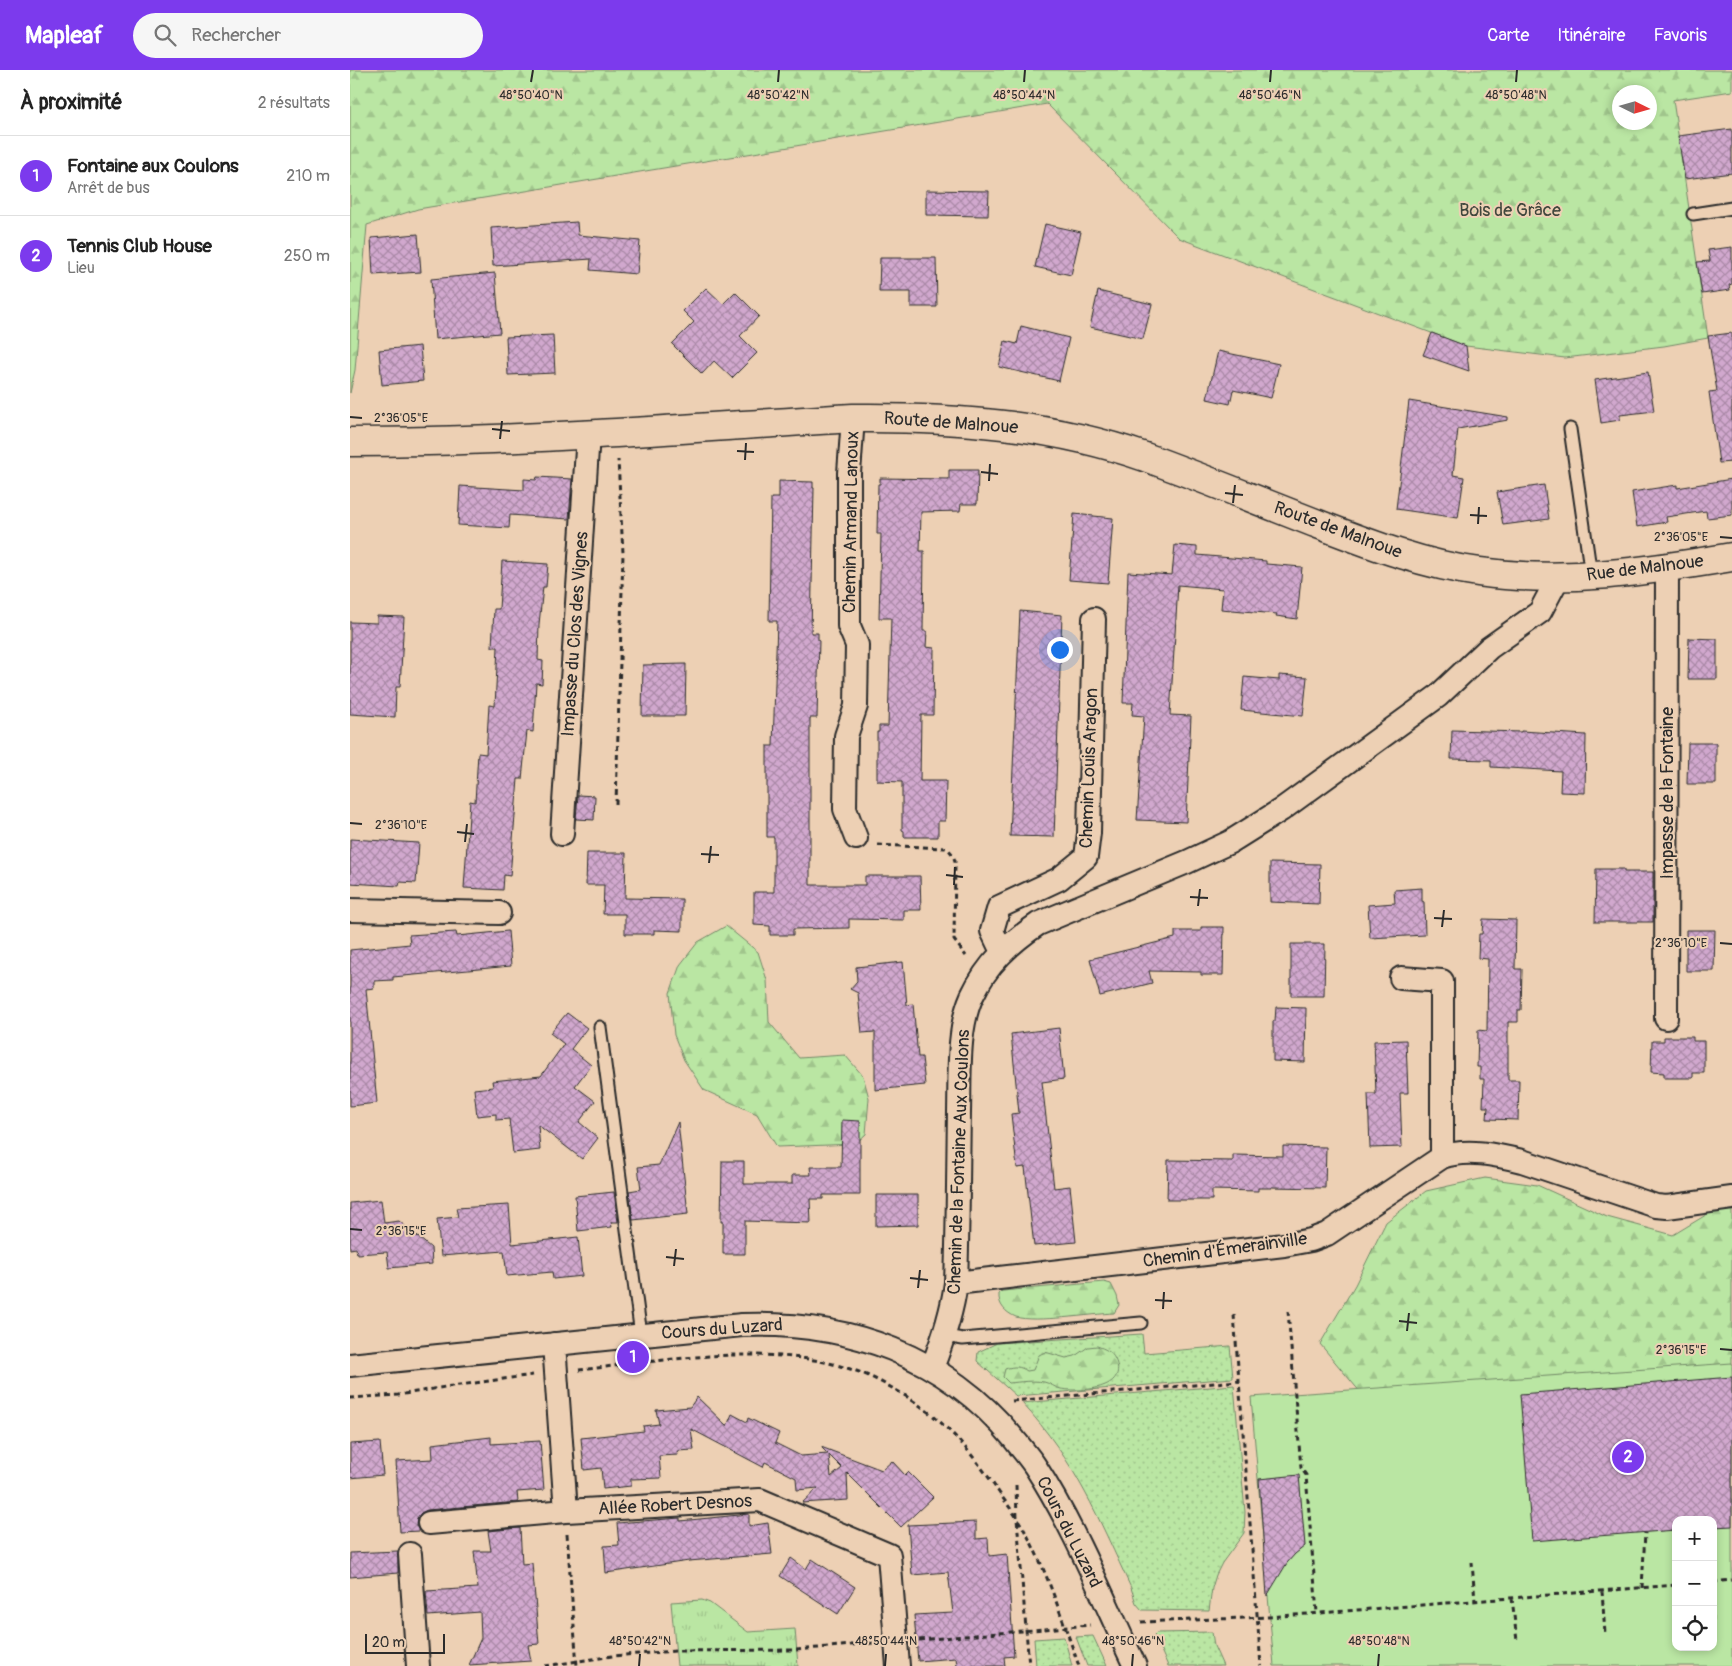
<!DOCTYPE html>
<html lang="fr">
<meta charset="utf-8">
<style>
:root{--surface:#fff;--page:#f6f6f6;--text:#222;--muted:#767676;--line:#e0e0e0;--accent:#7c3aed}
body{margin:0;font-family:Pangolin,sans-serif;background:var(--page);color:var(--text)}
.controls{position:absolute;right:15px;bottom:15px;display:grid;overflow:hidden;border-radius:10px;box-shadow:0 2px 8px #0003}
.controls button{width:45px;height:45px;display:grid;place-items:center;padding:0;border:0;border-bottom:1px solid var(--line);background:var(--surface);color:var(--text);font:25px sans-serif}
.compass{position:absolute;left:1262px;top:15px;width:45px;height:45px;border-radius:50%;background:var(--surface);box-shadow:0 2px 8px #0003;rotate:95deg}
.scale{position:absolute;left:15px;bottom:12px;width:80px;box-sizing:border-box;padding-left:5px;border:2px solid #2b2b2b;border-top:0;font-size:14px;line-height:18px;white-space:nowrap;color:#2b2b2b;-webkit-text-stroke:4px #edd0b4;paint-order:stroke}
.you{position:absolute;left:709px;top:579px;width:18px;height:18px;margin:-12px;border:4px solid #fff;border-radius:50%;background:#1a73e8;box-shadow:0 0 0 8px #1a73e833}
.badge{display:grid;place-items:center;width:32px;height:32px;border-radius:50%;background:var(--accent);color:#fff;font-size:16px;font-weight:700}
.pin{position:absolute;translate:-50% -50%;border:2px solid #fff;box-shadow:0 1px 5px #0006}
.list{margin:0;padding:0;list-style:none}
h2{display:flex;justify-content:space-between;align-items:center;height:65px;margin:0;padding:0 20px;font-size:21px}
h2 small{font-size:16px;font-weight:400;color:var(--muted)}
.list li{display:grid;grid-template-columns:32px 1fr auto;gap:15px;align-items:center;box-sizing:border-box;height:80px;padding:0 20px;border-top:1px solid var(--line)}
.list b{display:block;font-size:19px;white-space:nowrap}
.list p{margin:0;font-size:16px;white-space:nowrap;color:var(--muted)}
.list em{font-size:16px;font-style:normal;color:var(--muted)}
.icon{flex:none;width:28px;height:28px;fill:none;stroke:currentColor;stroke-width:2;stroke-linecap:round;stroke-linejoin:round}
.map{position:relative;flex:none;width:1382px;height:1596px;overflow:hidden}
header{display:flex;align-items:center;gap:30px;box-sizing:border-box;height:70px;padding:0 25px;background:var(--accent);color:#fff}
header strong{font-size:24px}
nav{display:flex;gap:28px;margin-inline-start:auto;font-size:18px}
.search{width:350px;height:45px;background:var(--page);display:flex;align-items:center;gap:12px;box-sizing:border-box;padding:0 18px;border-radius:28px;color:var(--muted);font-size:19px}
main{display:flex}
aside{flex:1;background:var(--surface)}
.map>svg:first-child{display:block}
.grass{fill:url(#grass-dots);stroke:#728867}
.forest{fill:url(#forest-firs);stroke:#728867;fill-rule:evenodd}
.park{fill:url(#park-tufts);stroke:#728867}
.garden{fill:#bae6a3;stroke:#728867;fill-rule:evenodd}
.building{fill:url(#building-cross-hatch);stroke:#2b2b2b;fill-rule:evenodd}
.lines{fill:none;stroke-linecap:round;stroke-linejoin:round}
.service-casing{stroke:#2b2b2b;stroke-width:15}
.minor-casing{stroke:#2b2b2b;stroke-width:26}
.secondary-casing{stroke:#2b2b2b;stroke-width:31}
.path{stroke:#2b2b2b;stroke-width:3;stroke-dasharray:5 4;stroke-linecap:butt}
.service{stroke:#edd0b4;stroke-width:11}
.minor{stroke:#edd0b4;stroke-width:22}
.secondary{stroke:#edd0b4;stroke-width:28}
.ticks{fill:none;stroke:#2b2b2b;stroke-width:2}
.labels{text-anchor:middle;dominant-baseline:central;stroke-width:4;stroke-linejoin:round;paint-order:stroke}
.park-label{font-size:18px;fill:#40473d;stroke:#edd0b4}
.street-label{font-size:18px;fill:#2b2b2b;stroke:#edd0b4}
.ticks-label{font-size:12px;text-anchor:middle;fill:#2b2b2b;stroke:#edd0b4;stroke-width:4;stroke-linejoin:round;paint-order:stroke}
</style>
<header>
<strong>Mapleaf</strong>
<div class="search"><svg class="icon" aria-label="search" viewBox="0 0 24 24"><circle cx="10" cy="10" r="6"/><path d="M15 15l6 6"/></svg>Rechercher</div>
<nav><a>Carte</a><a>Itinéraire</a><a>Favoris</a></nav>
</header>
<main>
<aside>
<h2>À proximité<small>2 résultats</small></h2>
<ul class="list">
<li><span class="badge">1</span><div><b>Fontaine aux Coulons</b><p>Arrêt de bus</p></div><em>210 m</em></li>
<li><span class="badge">2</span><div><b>Tennis Club House</b><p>Lieu</p></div><em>250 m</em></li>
</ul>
</aside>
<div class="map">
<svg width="1382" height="1596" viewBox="0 0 1382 1596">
<defs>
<pattern id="grass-dots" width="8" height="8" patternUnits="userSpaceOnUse" patternTransform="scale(1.25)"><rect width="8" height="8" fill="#bae6a3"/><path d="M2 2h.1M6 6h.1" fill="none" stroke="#a0c58c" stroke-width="1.8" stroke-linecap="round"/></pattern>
<pattern id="forest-firs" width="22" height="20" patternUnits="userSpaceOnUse" patternTransform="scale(1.25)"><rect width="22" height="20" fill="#bae6a3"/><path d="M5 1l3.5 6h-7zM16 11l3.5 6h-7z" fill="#a0c58c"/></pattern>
<pattern id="park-tufts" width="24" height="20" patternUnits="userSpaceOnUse" patternTransform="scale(1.25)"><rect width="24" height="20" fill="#bae6a3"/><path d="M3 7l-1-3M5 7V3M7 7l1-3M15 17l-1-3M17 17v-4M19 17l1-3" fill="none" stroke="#a0c58c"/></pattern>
<pattern id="building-cross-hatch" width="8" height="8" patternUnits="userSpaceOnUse" patternTransform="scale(1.25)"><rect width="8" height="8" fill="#d1a8ce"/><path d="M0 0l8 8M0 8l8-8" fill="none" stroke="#aa89a7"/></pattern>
</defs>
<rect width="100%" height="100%" fill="#edd0b4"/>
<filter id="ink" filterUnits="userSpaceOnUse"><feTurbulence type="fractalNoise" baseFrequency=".02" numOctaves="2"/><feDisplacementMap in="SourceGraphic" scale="10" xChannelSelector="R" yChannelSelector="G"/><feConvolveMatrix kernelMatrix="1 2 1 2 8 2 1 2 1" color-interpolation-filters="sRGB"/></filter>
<g filter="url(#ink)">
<!-- grass -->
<path class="grass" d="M792 1264 794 1283 880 1276 883 1308 666 1326 627 1291 628 1282 647 1273Z
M884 1315 895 1442 894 1463 872 1493 866 1505 862 1518 859 1541 792 1540 786 1533 781 1518C749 1449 725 1390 672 1333Z
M862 1562 864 1576 873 1596H818L804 1565 806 1563Z
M743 1566 757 1596H737L726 1567Z
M714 1567 722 1596H686L684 1569Z"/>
<!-- forest -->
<path class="forest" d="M0 0H1382V21L1323 30 1358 268 1314 276 1215 288 1116 276 829 168 697 34 68 139 17 155 5 300 0 323ZM1270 22H1300V52H1270Z
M376 856 408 882 417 910 419 952 449 988 495 985 513 1006 519 1028 516 1064 505 1074 427 1077 407 1044 354 1020 334 990 324 965 320 923 330 895 348 872Z
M1135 1108 1187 1115 1257 1147 1323 1165 1369 1137 1382 1135V1300L1011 1323 970 1274 1005 1215 1036 1152 1076 1121Z
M754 1212 761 1214 767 1226 769 1235 764 1243C742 1244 684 1253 666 1247 656 1243 648 1235 649 1224L652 1221Z
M747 1276C755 1279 761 1281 765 1289 780 1320 729 1322 711 1319 705 1318 700 1313 694 1312 682 1310 670 1312 659 1313L653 1307 655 1299C664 1296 670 1296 677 1301L683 1300 689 1285 695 1282 716 1288 725 1286 738 1277Z"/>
<!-- park -->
<path class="park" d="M352 1530 360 1533 398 1562 445 1559 448 1596H327L321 1532Z"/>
<!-- garden -->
<path class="garden" d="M1382 1293V1596H924L901 1327ZM1326 1450H1363V1577H1326Z"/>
<!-- building -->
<path class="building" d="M1382 59V103L1335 109 1328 66Z
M576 120 639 121 638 146 576 145Z
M227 152 228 165 290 171 287 204 240 200 241 189 143 196 141 158Z
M695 154 731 162 721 205 685 197Z
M68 164 71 202 23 205 21 168Z
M1382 177V214L1379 215 1380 220 1352 224 1347 192 1360 191 1358 180Z
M530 188H586L587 237H561V222H529Z
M145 203 150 263 85 269 81 209Z
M356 218 373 234 385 222 409 246 390 266 407 283 382 308 364 291 352 304 322 274 344 252 333 241Z
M748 221 802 234 793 269 740 257Z
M671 256 719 268 709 311 649 297 655 271 667 274Z
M1082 263 1116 276 1119 301 1073 285Z
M1382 263V392L1369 393 1359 322 1367 321 1358 266Z
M203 265 205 303 158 305 156 267Z
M70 276 73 311 32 315 29 280Z
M868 281 929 294 921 328 883 320 880 334 857 329Z
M1298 302 1304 341 1270 345V350L1251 353 1245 310Z
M1059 331 1158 347V350L1108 359 1103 405 1114 407 1108 448 1046 439Z
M599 400H628L627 434H611L610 441 571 442 570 481H574L573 561H577L576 577 584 578 583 645H571L570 711H596L595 751H588V767H554V761L552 760V712L527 711V662H529V656H538L541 548H529L531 464H527L528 414H530V408L599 409Z
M187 407 222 409 219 449 160 445 159 458 108 455 110 416 174 420V409L186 410Z
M1382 409V445L1357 448 1356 441 1316 447 1317 452 1287 457 1282 422 1327 415V418Z
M429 411 463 412V418H464L461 563H468V570H469L467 648H460V815H515V806H570L571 840H554V850L499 849V858L443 859V865H420V856L404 855V822H424V767H417V676H423L427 551H419L421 428H429Z
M1194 415 1199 449 1153 455 1147 422Z
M724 444 763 448 758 513 719 510Z
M825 475 847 477V485L916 491V494L952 497 947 549 926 546 927 544 871 539 873 519 828 515 820 645 841 646 836 752 787 750 794 646 782 645 783 633H773L778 502 822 505Z
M152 491 198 494 196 517H193L189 554 188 590 193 591 192 614 186 613 183 662 177 661 172 709H168L160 806 154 805 153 820 114 818 120 731 125 732 128 683 136 684 139 635 145 636 148 577H142L144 539H149Z
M670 541 712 545 704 767 660 766Z
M27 546 54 547 50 617H46L45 647 0 644V552L27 553Z
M1339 568 1367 569V609H1338Z
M336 594 335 646H292L293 595Z
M929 605 957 607 953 646 891 640 894 607 929 610Z
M1102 660 1171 662V661L1236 665 1235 723 1210 722 1211 701 1141 697V690L1101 689Z
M1338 673H1366V714H1337Z
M228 725 245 726 244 750 226 749Z
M0 769 69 773 66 813 50 812 49 816 0 813Z
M237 783H276L275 828 332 829V861L304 860V864H275V844H253L254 815H236Z
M920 793 970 794 969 834 920 832Z
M1246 799H1274V802H1303V852H1245Z
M1072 818V831L1074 832 1075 865 1020 868 1018 835 1045 833 1044 820Z
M1133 849 1166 850 1165 899H1172L1171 940H1168V952H1158V1010H1169L1168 1050 1137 1049 1138 1037H1133L1134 1009H1130V997H1127L1128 960 1137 961 1138 889 1128 888 1129 864H1132Z
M851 857H874L873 905H851V902L799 901 802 913 750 926 740 889 825 868V861H851Z
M1336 860H1365L1364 901H1336Z
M158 861 161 896 43 907V910L24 911V918L16 919 27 1033 0 1036V880L60 874 59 865 106 862 107 866Z
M941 874H975L974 926H941Z
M553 892 557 935 563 934 568 987H572L575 1015 525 1020V962L512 963 508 923 500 919 507 911 506 897Z
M926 937 956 938 955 992 923 991V951H925Z
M217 943 237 958 221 979 241 995 225 1016 245 1031 229 1052 248 1068 232 1089 188 1055 190 1080 163 1083 159 1049 146 1050V1044L127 1046 124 1019 143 1017 142 1011 191 1006 214 974 200 963Z
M709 958 714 1009 692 1012 704 1118 720 1116 726 1172 684 1176 675 1097 667 1098 661 1044 669 1043 661 964Z
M1314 967H1343V971H1354V1003H1343V1008H1314V1003L1301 1002 1302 971H1314Z
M1056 970 1058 1023H1050L1052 1077 1020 1078 1018 1024H1026L1024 971Z
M492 1050 510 1051V1125H473V1129H460L461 1153 395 1151V1184H373V1152H371L372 1091H394V1114H442V1105H461L460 1097H491Z
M328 1052 338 1144 283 1150 279 1121 291 1119 288 1097 309 1095Z
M933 1076 976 1077 975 1118 921 1117V1118H908V1121L862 1120V1130H817L818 1090 883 1091V1085L933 1086Z
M264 1122 268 1152H261L262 1157 228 1161 225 1126Z
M526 1125H568V1155L526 1156Z
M31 1130 34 1153 49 1151 81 1178 82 1194 39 1198 37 1182 7 1184 6 1178 0 1179V1133Z
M159 1135 162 1174 228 1167 232 1206 203 1209 202 1202 157 1206 154 1181 91 1186 87 1149 108 1147 106 1138Z
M1382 1307V1456L1363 1457V1450H1326V1460L1182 1471 1170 1324Z
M347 1327 377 1356 382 1344 397 1352 398 1348 429 1363 425 1373 451 1386 478 1384 471 1377 532 1400 542 1391 555 1405 558 1402 583 1427 551 1457 497 1403 498 1430 452 1433 468 1418 447 1420 446 1408 415 1392 413 1397 341 1359 344 1380 327 1381 328 1385 309 1386 311 1408 281 1409V1416L253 1419 251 1398 234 1400 231 1368 294 1361 293 1356 309 1354 306 1340 340 1337ZM479 1385 492 1398 481 1407Z
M141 1367V1374L190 1371 194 1420 167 1422 168 1432 77 1440 71 1443 67 1448 66 1455 69 1461 50 1462 46 1391 83 1389 82 1374Z
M30 1372 33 1405 0 1408V1374Z
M949 1405 955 1476 945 1484 937 1493 917 1526 909 1409Z
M399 1444V1456L418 1453 422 1484 339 1491 256 1503 254 1476 269 1475 267 1453 330 1448V1451Z
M626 1452V1469L638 1468 639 1486 657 1484 664 1586 654 1587 655 1596H607L606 1588 568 1591 564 1545 603 1543 598 1502 562 1505 558 1455Z
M170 1458 172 1494 182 1493 189 1574 178 1575 181 1591 119 1595 131 1568 130 1542 78 1546 76 1521 128 1518 124 1481H141L138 1461Z
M48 1481V1503L0 1507V1483Z
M441 1488 456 1499 462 1489 505 1517 488 1544 430 1506Z"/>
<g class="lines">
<defs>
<path id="service" d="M1343 144 1382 138
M1220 359 1241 505
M250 957 291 1265
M595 1266 613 1269 791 1253"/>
<path id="minor" d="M503 348 499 403V556L507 575 506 636 496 666 495 739 506 768
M212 764 238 364
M0 840 149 843
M652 882 642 861 649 837 709 809 736 787 739 763 744 549
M1051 908 1092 911V1087
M1316 948 1317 498
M606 1213 934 1175 961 1170 977 1164 1092 1087C1117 1078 1147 1085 1172 1091L1306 1136 1317 1137 1382 1128
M204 1274 216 1441
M0 1295 392 1255C498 1251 595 1285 664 1369 671 1378 679 1387 685 1396 724 1456 754 1531 785 1596
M582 1298C593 1270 602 1243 606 1213 608 1156 608 1099 609 1042 610 1006 607 959 622 926 637 894 660 873 688 854L837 792 880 772 931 740 1088 626 1139 578 1190 542 1208 508
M79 1453 216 1441 410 1430 539 1485 548 1596
M60 1484 68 1596"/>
<path id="secondary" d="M0 372C168 372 336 358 503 348 602 347 701 354 795 387 853 408 911 432 968 454 1020 474 1074 495 1129 502 1215 514 1298 501 1382 487"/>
</defs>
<!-- service casing -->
<use href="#service" class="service-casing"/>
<!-- minor casing -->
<use href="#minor" class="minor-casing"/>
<!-- secondary casing -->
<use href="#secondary" class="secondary-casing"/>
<!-- path -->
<path class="path" d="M266 734 273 483 268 390
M528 775 595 778 599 780 603 785 605 791 604 870 616 886
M938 1241 951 1398 956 1405 967 1543
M884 1245 911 1596
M229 1300C285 1294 346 1284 402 1285 435 1285 472 1289 503 1300 517 1304 531 1312 544 1319 590 1345 619 1378 648 1421 656 1433 665 1444 672 1456 697 1499 712 1549 729 1596
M0 1328 48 1325 95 1317 183 1305
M662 1331 888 1311
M666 1415 667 1449 679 1596
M217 1464 227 1596
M1122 1492 1125 1531
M1363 1512 1382 1510
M1292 1518 1295 1463
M1252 1521 1255 1564
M1162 1528 1167 1571
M791 1552 919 1547 1326 1515
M569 1570 740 1555
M195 1596 263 1586 325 1581 446 1580 523 1573"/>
<!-- service -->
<use href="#service" class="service"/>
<!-- minor -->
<use href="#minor" class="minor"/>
<!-- secondary -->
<use href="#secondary" class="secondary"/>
</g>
</g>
<!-- ticks -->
<path class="ticks" d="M181 12 183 0M428 12 429 0M674 12 675 0M920 12 921 0M1166 12 1167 0M0 347 12 348M142 359 160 361M150 369 152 351M387 381 404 382M395 390 396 373M631 402 648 404M639 411 640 394M875 423 893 425M883 433 885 415M1120 445 1137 446M1128 454 1129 437M1370 467 1382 468M0 753 12 754M107 762 124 764M115 772 117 754M351 784 369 785M359 793 361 776M596 805 613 807M604 815 605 797M840 827 858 828M848 836 850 819M1084 848 1102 849M1092 857 1094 840M1370 873 1382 874M0 1159 12 1160M316 1187 334 1189M324 1196 326 1179M560 1208 578 1210M568 1218 570 1200M805 1230 822 1231M813 1239 814 1222M1049 1251 1067 1253M1057 1261 1059 1243M1370 1279 1382 1280M289 1596 290 1584M535 1596 536 1584M782 1596 783 1584M1028 1596 1029 1584"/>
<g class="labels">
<!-- park labels -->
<g class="park-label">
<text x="1160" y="140">Bois de Grâce</text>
</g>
<!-- street labels -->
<g class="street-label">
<text transform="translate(601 353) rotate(4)">Route de Malnoue</text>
<text transform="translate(501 452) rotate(-89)">Chemin Armand Lanoux</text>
<text transform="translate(988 460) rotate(20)">Route de Malnoue</text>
<text transform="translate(1295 498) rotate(-7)">Rue de Malnoue</text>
<text transform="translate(225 564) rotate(-86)">Impasse du Clos des Vignes</text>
<text transform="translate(739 698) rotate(-88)">Chemin Louis Aragon</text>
<text transform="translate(1317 723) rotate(-90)">Impasse de la Fontaine</text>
<text transform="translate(609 1092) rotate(-88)">Chemin de la Fontaine Aux Coulons</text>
<text transform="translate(875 1180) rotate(-8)">Chemin d'Émerainville</text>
<text transform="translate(372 1259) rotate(-4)">Cours du Luzard</text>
<text transform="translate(325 1435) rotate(-3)">Allée Robert Desnos</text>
<text transform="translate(719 1462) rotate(63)">Cours du Luzard</text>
</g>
</g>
<g class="ticks-label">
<text x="181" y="29">48°50'40"N</text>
<text x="428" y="29">48°50'42"N</text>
<text x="674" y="29">48°50'44"N</text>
<text x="920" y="29">48°50'46"N</text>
<text x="1166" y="29">48°50'48"N</text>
<text x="51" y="352">2°36'05"E</text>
<text x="1331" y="471">2°36'05"E</text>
<text x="51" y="759">2°36'10"E</text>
<text x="1331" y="877">2°36'10"E</text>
<text x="51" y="1165">2°36'15"E</text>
<text x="1331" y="1284">2°36'15"E</text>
<text x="290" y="1575">48°50'42"N</text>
<text x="536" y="1575">48°50'44"N</text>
<text x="783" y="1575">48°50'46"N</text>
<text x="1029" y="1575">48°50'48"N</text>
</g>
</svg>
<div class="controls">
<button>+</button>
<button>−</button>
<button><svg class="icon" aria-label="locate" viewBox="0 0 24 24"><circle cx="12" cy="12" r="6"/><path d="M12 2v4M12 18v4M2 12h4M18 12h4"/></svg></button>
</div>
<svg class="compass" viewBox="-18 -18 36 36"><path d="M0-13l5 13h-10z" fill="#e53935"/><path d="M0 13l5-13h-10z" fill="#767676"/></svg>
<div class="scale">20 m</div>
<div class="you"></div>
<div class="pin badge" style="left:283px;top:1287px">1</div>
<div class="pin badge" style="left:1278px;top:1387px">2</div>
</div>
</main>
